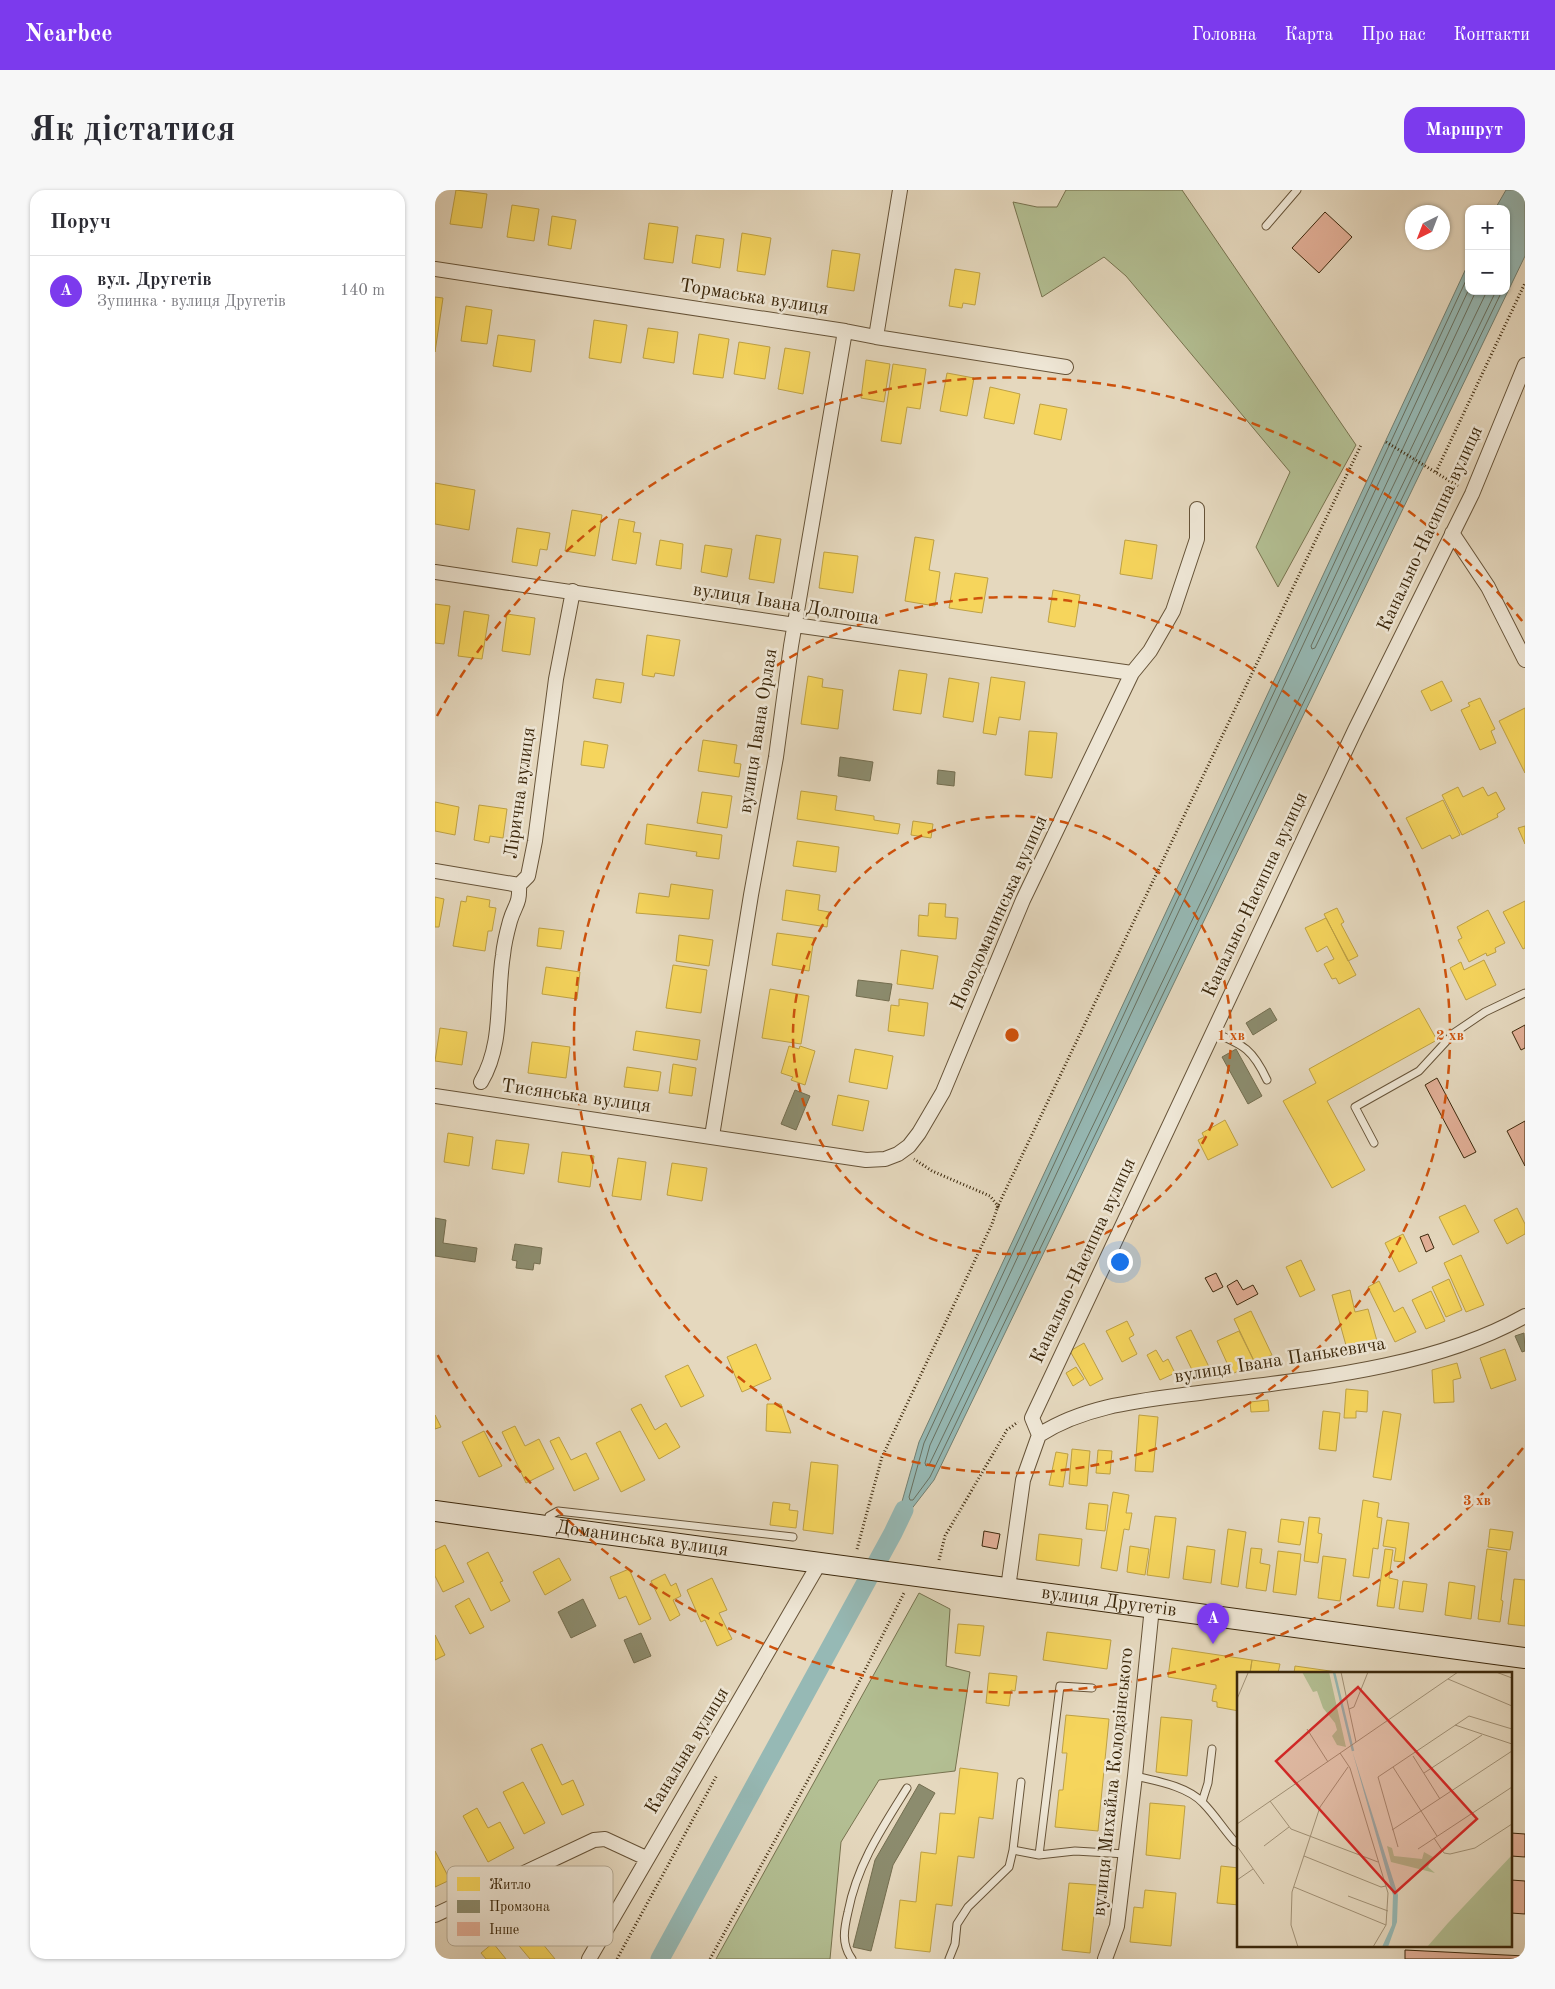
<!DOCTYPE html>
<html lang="uk">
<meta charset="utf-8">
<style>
:root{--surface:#fff;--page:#f7f7f7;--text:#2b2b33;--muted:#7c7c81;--line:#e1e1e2;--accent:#7c3aed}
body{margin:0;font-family:"Old Standard TT",serif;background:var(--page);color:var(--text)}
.controls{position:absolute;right:15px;top:15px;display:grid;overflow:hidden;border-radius:10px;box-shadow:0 1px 4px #0004}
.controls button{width:45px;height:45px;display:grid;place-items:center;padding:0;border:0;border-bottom:1px solid var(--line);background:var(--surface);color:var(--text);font:25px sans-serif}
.compass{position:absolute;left:970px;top:15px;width:45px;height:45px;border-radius:50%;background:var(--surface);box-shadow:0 1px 4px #0004;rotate:222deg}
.you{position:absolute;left:684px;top:1071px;width:18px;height:18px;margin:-12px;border:4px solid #fff;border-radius:50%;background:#1a73e8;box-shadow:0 0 0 8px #1a73e833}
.badge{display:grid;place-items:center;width:32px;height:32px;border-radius:50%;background:var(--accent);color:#fff;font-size:16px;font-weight:700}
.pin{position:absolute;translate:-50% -41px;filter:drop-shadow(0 1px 2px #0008)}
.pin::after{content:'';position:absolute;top:26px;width:18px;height:15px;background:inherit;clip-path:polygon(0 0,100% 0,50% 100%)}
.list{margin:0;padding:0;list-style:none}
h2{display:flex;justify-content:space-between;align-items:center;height:65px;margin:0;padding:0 20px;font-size:21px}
h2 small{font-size:16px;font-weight:400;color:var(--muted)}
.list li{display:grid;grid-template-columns:32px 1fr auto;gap:15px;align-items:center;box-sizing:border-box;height:70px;padding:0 20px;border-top:1px solid var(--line)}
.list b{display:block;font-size:19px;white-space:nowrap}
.list p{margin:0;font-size:16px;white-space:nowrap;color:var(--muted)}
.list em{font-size:16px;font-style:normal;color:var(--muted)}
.map{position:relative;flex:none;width:1090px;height:1769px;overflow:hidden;border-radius:15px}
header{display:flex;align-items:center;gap:30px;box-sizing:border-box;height:70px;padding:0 25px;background:var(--accent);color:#fff}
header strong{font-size:24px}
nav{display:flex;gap:28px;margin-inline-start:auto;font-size:18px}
.intro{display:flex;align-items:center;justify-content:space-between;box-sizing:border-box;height:120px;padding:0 30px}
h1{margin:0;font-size:35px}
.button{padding:12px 22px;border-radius:15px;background:var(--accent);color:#fff;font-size:18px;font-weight:700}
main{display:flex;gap:30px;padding:0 30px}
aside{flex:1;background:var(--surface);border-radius:15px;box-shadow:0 1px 4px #0004}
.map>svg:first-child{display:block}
.green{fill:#b3bf93;stroke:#77734f}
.water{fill:#96b9b5;stroke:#727f71}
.homes{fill:#f6d55c;stroke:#bea144}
.industry{fill:#8c8c6e;stroke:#746e50}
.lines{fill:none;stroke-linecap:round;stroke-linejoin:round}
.shore{stroke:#687060;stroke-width:1}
.canal{stroke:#96b9b5;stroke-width:19}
.building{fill:#e2af97;stroke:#3b270b}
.lane-casing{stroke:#665338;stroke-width:9}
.street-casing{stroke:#665338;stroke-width:16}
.secondary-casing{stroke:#3b270b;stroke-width:22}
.path{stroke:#3b270b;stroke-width:3;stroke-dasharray:1 2.5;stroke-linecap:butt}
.lane{stroke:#eee6d5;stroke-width:7}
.street{stroke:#eee6d5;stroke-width:14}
.secondary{stroke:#eee6d5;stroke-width:20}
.ring{fill:none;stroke:#ce520c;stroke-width:2.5;stroke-dasharray:9 6}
.labels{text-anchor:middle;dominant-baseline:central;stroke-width:5;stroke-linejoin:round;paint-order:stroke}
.street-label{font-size:19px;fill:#3b270b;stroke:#eee6d5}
.inset-river{fill:none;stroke:#96b9b5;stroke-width:2.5}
.inset-road{fill:none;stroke:#a19176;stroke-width:1}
.view{fill:#d62828;fill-opacity:0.15;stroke:#d62828;stroke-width:2.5}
.inset-edge{fill:none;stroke:#3b270b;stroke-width:2.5}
.key{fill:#eee6d5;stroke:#b8ad98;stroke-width:1}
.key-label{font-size:14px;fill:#3b270b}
.centre{fill:#ce520c;stroke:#eee6d5;stroke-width:2.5}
.ring-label{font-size:15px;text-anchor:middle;font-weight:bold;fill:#ce520c;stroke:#eee6d5;stroke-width:5;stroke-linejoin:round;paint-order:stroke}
</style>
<header>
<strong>Nearbee</strong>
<nav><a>Головна</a><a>Карта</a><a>Про нас</a><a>Контакти</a></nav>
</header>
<div class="intro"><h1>Як дістатися</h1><a class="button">Маршрут</a></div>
<main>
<aside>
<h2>Поруч<small></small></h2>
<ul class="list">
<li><span class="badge">A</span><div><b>вул. Другетів</b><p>Зупинка · вулиця Другетів</p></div><em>140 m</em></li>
</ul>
</aside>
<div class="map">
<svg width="1090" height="1769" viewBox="0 0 1090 1769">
<rect width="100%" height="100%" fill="#e5d8be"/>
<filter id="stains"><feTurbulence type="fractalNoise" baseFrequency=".004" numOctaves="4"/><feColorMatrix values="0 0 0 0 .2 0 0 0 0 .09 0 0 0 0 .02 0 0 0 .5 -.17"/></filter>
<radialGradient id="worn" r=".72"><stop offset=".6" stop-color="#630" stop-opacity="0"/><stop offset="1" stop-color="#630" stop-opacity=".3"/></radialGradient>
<!-- green -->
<path class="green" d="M631 0H747L921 255 843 397 821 357 855 282 691 86 669 67 607 107 578 12 602 17H622Z
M484 1403 515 1419 511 1476 535 1482 520 1581 444 1590 406 1652 395 1769H281Z"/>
<!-- water -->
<path class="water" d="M1071 0H1090V66L499 1290 458 1343 484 1252 1034 72V101H1071V19H1060Z"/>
<!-- homes -->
<path class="homes" d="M21 0 52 4 47 38 15 34Z
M77 15 104 19 99 51 72 47Z
M117 26 141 30 136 59 113 55Z
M214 33 243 37 238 73 209 69Z
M307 43 336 48 330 85 302 81Z
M261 45 289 49 285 78 257 73Z
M397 60 425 64 419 101 392 97Z
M520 79 545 83 540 115 528 113 527 118 514 116Z
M0 107 8 108 0 162Z
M31 116 57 120 52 154 26 151Z
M159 130 192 135 186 173 154 168Z
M213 138 243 142 239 173 208 168Z
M264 144 294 149 288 188 258 184Z
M63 145 100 150 96 182 58 176Z
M304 152 335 157 330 189 299 184Z
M350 158 375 162 368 204 343 199Z
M431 170 455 174 449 212 426 208Z
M458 174 491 179 485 219 472 217 466 254 446 251Z
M512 183 539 188 532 226 505 221Z
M555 197 585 204 579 234 549 228Z
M605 214 632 219 626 250 599 244Z
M0 293 40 300 34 340 0 334Z
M137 320 167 325 160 366 130 361Z
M184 329 200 332 198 342 206 343 201 374 177 370Z
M82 338 115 343 112 360 105 359 102 376 77 372Z
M321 345 346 349 339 393 314 389Z
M480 347 499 350 494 380 505 382 500 416 470 411Z
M225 350 248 354 246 379 221 375Z
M690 350 722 355 717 389 685 384Z
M270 355 297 359 292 387 266 382Z
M389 362 423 366 418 403 384 398Z
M520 383 553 388 547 423 514 418Z
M618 400 645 405 640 437 613 432Z
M0 414 15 416 9 454 0 453Z
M29 421 54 425 47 469 23 466Z
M72 424 100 428 95 465 67 461Z
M212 445 245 450 239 486 220 483 219 487 207 485Z
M464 480 492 484 486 524 458 520Z
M373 486 388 489 387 497 408 500 403 539 366 534Z
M556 487 590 492 585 530 564 527 561 545 548 543Z
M514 488 544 493 538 532 508 527Z
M161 489 189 493 186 513 158 508Z
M1007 491 1017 511 996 521 986 501Z
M1045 508 1060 539 1056 541 1061 553 1045 560 1026 520 1035 516 1033 513Z
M1090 518V583L1064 531Z
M594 541 622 543 617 588 590 585Z
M268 550 302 555 299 573 306 574 304 587 263 581Z
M149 551 173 555 169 578 146 575Z
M1023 597 1028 607 1048 597 1053 606 1061 602 1070 619 1062 624 1063 627 1027 645 1007 605Z
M366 601 402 606 400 620 439 626V630L465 634 463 644 362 629Z
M267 602 297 606 292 638 262 633Z
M1008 610 1025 645 1017 649 1015 645 987 659 971 628Z
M0 612 24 617 20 645 0 641Z
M44 615 72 619 68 648 55 646 54 653 39 650Z
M478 631 498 634 496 648 476 645Z
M212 634 287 645 284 669 261 666 262 662 210 654Z
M1090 636V654L1083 638Z
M362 651 404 657 401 682 358 676Z
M236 694 278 700 274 729 201 723 204 703 234 707Z
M351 700 385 705 383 720 394 722 392 737 347 730Z
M32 706 55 710 54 717 61 718 57 741H53L50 761 18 756 26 711 31 712Z
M0 707 9 709 4 737H0Z
M1090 711V758L1088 759 1068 722Z
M494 713 511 714 510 727 523 728 521 749 483 746 484 725 493 726Z
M902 718 909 732 906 734 923 766 913 771 889 724Z
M1053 720 1070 753 1060 758 1061 762 1052 766 1051 763 1034 772 1023 750 1027 748 1022 737Z
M891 728 921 785 904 794 901 788 897 789 889 774 899 769 892 756 882 762 870 738Z
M104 738 129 741 126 759 102 756Z
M342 743 379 748 374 781 337 775Z
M244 745 278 750 274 776 241 771Z
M466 760 503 766 498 799 462 794Z
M1049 770 1061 795 1031 810 1015 778 1026 772 1029 780Z
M238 775 272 780 266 823 231 818Z
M111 777 145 782 142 809 107 804Z
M335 799 374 806 366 854 327 848Z
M464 809 493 813 489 846 453 841 456 815 464 816Z
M984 818 1002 850 892 911 930 980 897 998 848 911 881 893 874 879Z
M5 838 32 842 27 875 0 871Z
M201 841 265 850 262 870 198 860Z
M97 852 135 857 131 888 93 883Z
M354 856 364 859 365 856 380 861 370 895 356 890 358 887 346 883Z
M420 859 458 866 452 899 414 892Z
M238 874 261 878 257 906 234 903Z
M192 877 226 882 223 901 189 897Z
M403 905 434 911 428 941 397 935Z
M790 930 803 955 773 970 763 950 769 947 767 943Z
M13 943 38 947 34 976 9 972Z
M61 950 94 954 89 984 57 979Z
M127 962 159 966 155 997 123 992Z
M183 968 211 972 206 1010 177 1006Z
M237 973 272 978 267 1011 232 1005Z
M1030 1015 1044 1042 1018 1055 1004 1027Z
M1082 1018 1090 1034V1044L1072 1054 1059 1030Z
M968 1044 982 1073 964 1082 950 1053Z
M1026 1065 1049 1115 1031 1122 1009 1073Z
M866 1070 880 1100 865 1107 851 1077Z
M1014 1089 1027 1120 1011 1127 997 1097Z
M944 1091 959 1122 968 1117 981 1142 960 1152 933 1097Z
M915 1100 920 1122 933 1119 942 1151 912 1159 897 1105Z
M996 1101 1010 1131 991 1139 977 1110Z
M816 1121 837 1165 820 1173 799 1129Z
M692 1131 699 1145 694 1148 702 1164 687 1172 671 1141Z
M756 1140 775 1179 760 1186 741 1147Z
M804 1141 820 1173 797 1184 782 1151Z
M649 1153 668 1189 655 1196 635 1161Z
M321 1154 336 1189 307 1202 292 1167Z
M1070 1159 1081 1190 1056 1199 1045 1168Z
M721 1160 728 1172 733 1169 740 1183 725 1190 712 1165Z
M1022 1173 1026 1188 1018 1190 1019 1212 999 1213 997 1180Z
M253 1175 269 1206 246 1217 230 1186Z
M641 1177 649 1189 638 1196 631 1183Z
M911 1199 933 1201 932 1222 921 1221V1228H909Z
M833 1210 834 1221 816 1222 815 1212Z
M206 1214 220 1240 231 1233 245 1257 224 1269 196 1219Z
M332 1214H346L356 1243 331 1241Z
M888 1221 905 1223 901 1261 884 1259Z
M948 1221 966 1224 956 1290 938 1287Z
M0 1225 6 1237 0 1239Z
M704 1225 723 1227 718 1282 700 1281Z
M80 1236 90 1256 104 1249 119 1279 91 1293 67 1242Z
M49 1241 67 1276 44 1287 27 1252Z
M185 1241 210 1290 186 1302 161 1253Z
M124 1247 136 1270 151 1263 164 1289 139 1301 115 1251Z
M637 1259 655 1261 652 1296 634 1294Z
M663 1260 677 1261 675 1284 661 1283Z
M621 1262 633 1264 628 1297 614 1295Z
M376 1272 403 1275 398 1344 368 1340Z
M678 1302 694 1305 691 1323H697L694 1340 689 1339 682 1381 666 1378Z
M928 1310 944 1313 942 1327 947 1328 943 1359 938 1358 934 1388 918 1386Z
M338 1312 355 1314 354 1320 363 1321 361 1338 335 1335Z
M654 1313 673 1315 670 1341 651 1339Z
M720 1326 741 1328 734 1388 712 1385Z
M874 1327 885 1328 883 1343 887 1344 883 1373 869 1371Z
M846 1329 869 1332 865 1355 843 1352Z
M952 1330 974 1333 969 1372 959 1371 961 1358 948 1356Z
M793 1339 811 1342 803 1397 786 1394Z
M1055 1339 1078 1342 1075 1360 1053 1357Z
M604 1344 647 1349 644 1376 601 1370Z
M10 1355 29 1392 8 1402 0 1386V1360Z
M695 1356 714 1359 710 1385 692 1382Z
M752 1356 780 1360 776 1393 748 1389Z
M816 1358 827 1359 825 1373 835 1375 831 1401 811 1398Z
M950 1359 958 1360 954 1388 963 1390 959 1418 942 1416Z
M1052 1359 1072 1362 1066 1410 1068 1411 1065 1432 1043 1429Z
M843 1361 866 1364 861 1405 838 1402Z
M53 1362 68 1391 65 1392 75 1411 56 1421 32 1373Z
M888 1366 911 1369 905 1411 883 1408Z
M124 1368 136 1390 110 1405 98 1382Z
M194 1379 216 1429 204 1435 191 1406 184 1409 175 1387Z
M230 1384 236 1396 241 1393 246 1406 238 1410 245 1425 235 1431 216 1391Z
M277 1388 292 1420 284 1423 297 1449 282 1456 270 1430 266 1432 252 1400Z
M1079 1389 1090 1390V1436L1073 1434Z
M968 1391 992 1394 988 1422 964 1419Z
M1014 1392 1040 1396 1036 1429 1010 1425Z
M34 1408 49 1437 35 1444 20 1416Z
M523 1434 549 1436 545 1466 520 1463Z
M612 1442 676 1450 672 1479 608 1470Z
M0 1445 10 1465 0 1470Z
M737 1458 817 1470 815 1483H804V1521L782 1517V1512L777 1511 779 1499H781V1495L733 1487Z
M817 1470 845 1474 843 1483H815Z
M860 1476 902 1482V1483H859Z
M554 1483 582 1486 580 1501 576 1500 574 1516 551 1513Z
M631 1525 674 1529 663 1641 620 1637 624 1600H628L632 1563H627Z
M726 1527 757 1530 752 1586 721 1582Z
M107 1554 127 1595 138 1590 149 1615 127 1625 96 1559Z
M525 1578 563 1583 558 1629 544 1627 539 1668 523 1666 517 1716 501 1714 495 1762 460 1758 465 1710 481 1712 486 1662 501 1664 505 1623 520 1624Z
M88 1592 110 1633 89 1644 68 1602Z
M715 1613 750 1616 745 1669 711 1665Z
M42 1618 53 1638 65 1632 79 1658 53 1672 28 1626Z
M0 1661 15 1690 0 1697Z
M786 1676 804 1678V1715L782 1713Z
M634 1693 662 1695 655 1763 627 1760Z
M710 1700 741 1703 736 1756 695 1752 699 1717 708 1718Z
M86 1727 120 1769H95L70 1739Z
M58 1753 71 1769H51L46 1763Z"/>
<!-- industry -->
<path class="industry" d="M405 567 438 572 435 591 403 586Z
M503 580 520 582 519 596 502 594Z
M423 790 457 794 454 811 421 806Z
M835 818 842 830 818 845 811 833Z
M801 859 827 906 813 914 787 867Z
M360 900 375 906 361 940 346 934Z
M0 1028 11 1030 8 1053 42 1058 40 1072 0 1066Z
M80 1054 107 1058 105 1074 99 1073 98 1080 81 1078 82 1071 77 1070Z
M1089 1143 1090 1161 1087 1162 1080 1146Z
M148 1409 161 1436 136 1448 123 1422Z
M206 1443 216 1466 199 1473 189 1450Z
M484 1594 500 1603 458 1675 436 1761 418 1757 440 1670Z"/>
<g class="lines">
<!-- shore -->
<path class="shore" d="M1034 84 489 1253 474 1307 475 1310H478L495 1287 1067 101
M1034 99 495 1255 490 1273 491 1276 494 1275 1061 101
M1041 101 876 456 877 459 880 458 1052 101"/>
<!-- canal -->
<path class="canal" d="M225 1769 458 1343 469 1320"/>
</g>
<!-- building -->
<path class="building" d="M890 22 917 47 884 83 857 58Z
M1090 835V858L1086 860 1077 842Z
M1002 888 1041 962 1029 968 990 895Z
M1090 931V976L1072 941Z
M993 1044 999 1058 991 1062 985 1047Z
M781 1083 788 1097 778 1102 770 1088Z
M802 1090 808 1100 818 1095 823 1104 802 1115 792 1096Z
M549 1341 565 1344 562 1359 547 1356Z
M1076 1643 1090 1644V1667L1076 1666Z
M1076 1690 1090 1691V1724L1076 1723Z
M970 1760 1090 1766V1769H970Z"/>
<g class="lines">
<defs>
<path id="lane" d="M831 36 862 0
M778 842C808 855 817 858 832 890
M939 953 920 917 984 881 1019 843 1050 822 1090 803
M113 1333 114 1326 123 1321 358 1347
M700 1586C721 1591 752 1596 768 1613 780 1625 789 1640 800 1652L804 1653
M767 1612 773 1593 777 1559
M578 1660 604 1665 640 1661 691 1664
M604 1665 625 1496 657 1498
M417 1769C406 1754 409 1739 413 1722 422 1675 447 1638 472 1598
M514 1769 520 1754 522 1734 533 1717 574 1677 578 1660 586 1592"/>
<path id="street" d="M0 79 410 141 441 147 631 177
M441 147 465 0
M1017 343 1053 397 1090 470
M0 382 360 435 697 483
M0 681 84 695
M46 892C69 853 61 808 68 765 69 754 72 742 75 731 80 714 85 715 84 695L93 686 100 651 121 489 138 401
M0 906 431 970 450 969 463 964 474 956 484 943 508 902 588 710 697 483 715 461 738 421 762 349V319
M277 946 316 705 341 567 356 456 410 141
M604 1245C654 1213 714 1210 771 1202 875 1189 998 1178 1090 1126
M573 1398 588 1290 604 1245 597 1228 920 540 1037 304 1090 175
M0 1725 159 1650 170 1649 211 1668
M154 1769 385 1372
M670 1769 682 1736 700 1586 717 1417"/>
<g id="secondary">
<path id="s1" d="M0 1321 1090 1468"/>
</g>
</defs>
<!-- lane casing -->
<use href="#lane" class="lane-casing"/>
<!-- street casing -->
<use href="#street" class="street-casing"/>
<!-- secondary casing -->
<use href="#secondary" class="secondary-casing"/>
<!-- path -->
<path class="path" d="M951 252 1023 296
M1001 282 1090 93
M562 1018 926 255
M422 1359 447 1267 557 1034 563 1016 555 1006 497 981 479 969
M504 1370 510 1346 572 1240 583 1232
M182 1769 282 1585
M275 1769 391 1557 469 1403"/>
<!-- lane -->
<use href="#lane" class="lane"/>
<!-- street -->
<use href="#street" class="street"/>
<!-- secondary -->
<use href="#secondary" class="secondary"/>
</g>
<!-- distance rings -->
<g class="ring">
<circle cx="577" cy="845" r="219"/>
<circle cx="577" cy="845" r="438"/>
<path d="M1088 1258A657 657 0 0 1 2 1164M2 526A657 657 0 0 1 1088 432"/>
</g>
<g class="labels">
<!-- street labels -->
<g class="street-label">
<text transform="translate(319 108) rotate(9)">Тормаська вулиця</text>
<text transform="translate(996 339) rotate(-65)">Канально-Насипна вулиця</text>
<text transform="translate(351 415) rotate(9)">вулиця Івана Долгоша</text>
<text transform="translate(324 541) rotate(-81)">вулиця Івана Орлая</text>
<text transform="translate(86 603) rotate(-82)">Лірична вулиця</text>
<text transform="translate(821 705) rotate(-65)">Канально-Насипна вулиця</text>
<text transform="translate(565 723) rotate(-66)">Новодоманинська вулиця</text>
<text transform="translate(141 907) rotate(8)">Тисянська вулиця</text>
<text transform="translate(649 1071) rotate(-65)">Канально-Насипна вулиця</text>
<text transform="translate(845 1171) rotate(-9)">вулиця Івана Панькевича</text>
<text stroke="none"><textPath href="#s1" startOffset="209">Доманинська вулиця</textPath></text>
<text stroke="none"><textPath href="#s1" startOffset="680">вулиця Другетів</textPath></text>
<text transform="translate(253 1561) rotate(-59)">Канальна вулиця</text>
<text transform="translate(679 1592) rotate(-84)">вулиця Михайла Колодзінського</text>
</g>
</g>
<!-- overview -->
<g transform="translate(802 1482)">
<rect width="275" height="275" fill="#e5d8be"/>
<path d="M65 0H92L109 75 100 73 95 64 100 58 98 51 86 36 80 19 76 20ZM150 174 155 176 157 184 185 187 187 180 196 185 191 195 198 201 154 190ZM275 183V275H190L211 251Z" fill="#b3bf93"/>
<path d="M115 78 161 223 160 250 151 275H145L155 253 156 223Z" fill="#96b9b5"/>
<path class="inset-river" d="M97 0 116 79"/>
<path class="inset-road" d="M104 0 119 70M259 0 275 6M211 7 275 34M0 27 11 1M112 37 117 35 131 0M218 53 275 72M70 57 91 90M103 81 113 96 151 221 149 253 136 275M176 84 203 127M156 95 200 164M187 101 245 63M33 129 54 157 141 190M0 152 221 0M155 158 275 79M197 166 207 181 213 182 238 176 275 152M0 174 27 212M27 174 52 155M161 175 141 105 232 44 275 57M181 177 275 115M67 184 144 215 149 214M0 208 16 197M57 215 149 253M111 224 151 239M61 275 54 253 55 220 83 135 111 95"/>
<path class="view" d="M121 15 240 147 158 221 39 89Z"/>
<rect width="275" height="275" class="inset-edge"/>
</g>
<!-- legend -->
<rect x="12" y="1676" width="166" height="80" rx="8" class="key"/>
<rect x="22" y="1687" width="23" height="14" fill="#f6d55c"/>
<rect x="22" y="1710" width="23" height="13" fill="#8c8c6e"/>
<rect x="22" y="1732" width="23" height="14" fill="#e2af97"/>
<g class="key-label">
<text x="54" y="1699">Житло</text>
<text x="54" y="1721">Промзона</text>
<text x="54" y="1744">Інше</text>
</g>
<circle cx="577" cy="845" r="8" class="centre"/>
<g class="ring-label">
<text x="796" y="850">1 хв</text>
<text x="1015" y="850">2 хв</text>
<text x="1042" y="1315">3 хв</text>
</g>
<rect width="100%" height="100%" filter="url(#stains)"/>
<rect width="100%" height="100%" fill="url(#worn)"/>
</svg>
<div class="controls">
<button>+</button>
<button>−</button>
</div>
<svg class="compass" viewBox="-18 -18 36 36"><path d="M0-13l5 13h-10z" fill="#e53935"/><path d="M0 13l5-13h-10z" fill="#7c7c81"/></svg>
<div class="you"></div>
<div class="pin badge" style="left:778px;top:1454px">A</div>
</div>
</main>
